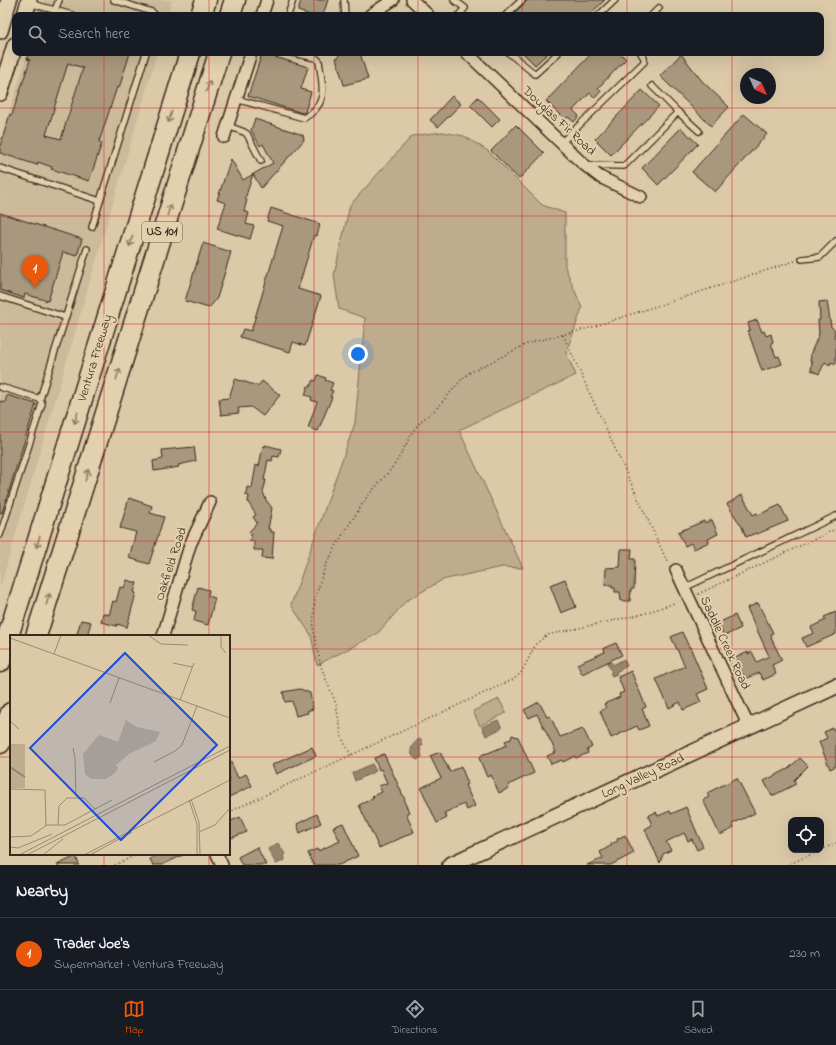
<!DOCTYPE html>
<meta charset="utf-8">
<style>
:root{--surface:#171b24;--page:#20242c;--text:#f1f3f6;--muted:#9ea1a6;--line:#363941;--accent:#ea580c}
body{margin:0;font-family:"Indie Flower",sans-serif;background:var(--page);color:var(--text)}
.controls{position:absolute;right:12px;bottom:12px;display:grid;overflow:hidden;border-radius:8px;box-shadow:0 4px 16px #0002}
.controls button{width:36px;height:36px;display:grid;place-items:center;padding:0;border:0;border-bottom:1px solid var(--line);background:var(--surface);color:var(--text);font:20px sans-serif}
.compass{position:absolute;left:740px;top:68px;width:36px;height:36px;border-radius:50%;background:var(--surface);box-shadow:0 4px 16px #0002;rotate:135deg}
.you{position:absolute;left:358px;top:354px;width:14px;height:14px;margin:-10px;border:3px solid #fff;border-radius:50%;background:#1a73e8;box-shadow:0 0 0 6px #1a73e833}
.badge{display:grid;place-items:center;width:26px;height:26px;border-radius:50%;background:var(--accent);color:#fff;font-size:13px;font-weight:700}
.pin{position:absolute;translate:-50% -33px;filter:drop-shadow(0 1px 2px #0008)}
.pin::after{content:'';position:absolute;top:21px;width:14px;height:12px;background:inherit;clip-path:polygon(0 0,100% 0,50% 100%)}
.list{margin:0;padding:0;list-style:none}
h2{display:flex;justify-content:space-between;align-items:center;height:52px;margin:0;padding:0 16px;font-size:17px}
h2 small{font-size:13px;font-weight:400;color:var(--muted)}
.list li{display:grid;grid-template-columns:26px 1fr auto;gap:12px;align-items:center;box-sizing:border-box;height:72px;padding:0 16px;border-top:1px solid var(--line)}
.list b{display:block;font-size:15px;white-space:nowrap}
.list p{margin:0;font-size:13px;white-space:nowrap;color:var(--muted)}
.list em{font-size:13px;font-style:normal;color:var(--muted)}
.icon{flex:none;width:22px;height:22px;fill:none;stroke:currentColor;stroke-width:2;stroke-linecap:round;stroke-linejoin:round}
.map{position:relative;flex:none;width:836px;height:865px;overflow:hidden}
.search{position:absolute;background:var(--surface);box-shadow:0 4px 16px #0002;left:12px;right:12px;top:12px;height:44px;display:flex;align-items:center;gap:10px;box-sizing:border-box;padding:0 14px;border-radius:8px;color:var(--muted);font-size:15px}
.sheet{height:124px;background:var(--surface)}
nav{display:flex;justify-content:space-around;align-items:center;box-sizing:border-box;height:56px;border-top:1px solid var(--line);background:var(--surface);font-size:11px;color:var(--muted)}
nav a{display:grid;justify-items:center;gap:2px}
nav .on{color:var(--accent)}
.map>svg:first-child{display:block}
.built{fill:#cdba9b}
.green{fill:#bfac8f;stroke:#7d6b56}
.water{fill:#96846c;stroke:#72604d}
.building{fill:#aa987e;stroke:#3b2a1e;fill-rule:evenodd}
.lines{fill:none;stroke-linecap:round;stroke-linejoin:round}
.lane-casing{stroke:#3b2a1e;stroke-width:8}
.street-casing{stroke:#3b2a1e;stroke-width:14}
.secondary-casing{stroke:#3b2a1e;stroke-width:18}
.highway-casing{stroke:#3b2a1e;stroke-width:23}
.path{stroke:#3b2a1e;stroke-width:1.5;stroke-dasharray:1 3;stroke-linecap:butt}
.lane{stroke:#e3d0ae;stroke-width:5.5}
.street{stroke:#e3d0ae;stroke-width:11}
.secondary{stroke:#e3d0ae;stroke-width:15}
.highway{stroke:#e3d0ae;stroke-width:20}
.oneway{stroke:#8f7d66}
.grid{fill:none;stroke:#d62828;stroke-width:1;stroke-opacity:0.55}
.labels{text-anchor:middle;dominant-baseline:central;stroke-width:4;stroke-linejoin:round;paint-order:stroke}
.shield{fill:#e3d0ae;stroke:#6d5c49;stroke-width:1}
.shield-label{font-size:12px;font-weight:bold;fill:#3b2a1e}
.street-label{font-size:13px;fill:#3b2a1e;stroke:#e3d0ae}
.inset-river{fill:none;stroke:#96846c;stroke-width:2}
.inset-road{fill:none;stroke:#9c8971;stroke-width:1}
.view{fill:#1d4ed8;fill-opacity:0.15;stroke:#1d4ed8;stroke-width:2}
.inset-edge{fill:none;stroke:#3b2a1e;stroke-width:2}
</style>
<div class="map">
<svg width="836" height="865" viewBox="0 0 836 865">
<rect width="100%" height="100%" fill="#dcc9a8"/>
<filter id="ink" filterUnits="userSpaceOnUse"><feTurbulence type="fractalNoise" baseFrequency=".025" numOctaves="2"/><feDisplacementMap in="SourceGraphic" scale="8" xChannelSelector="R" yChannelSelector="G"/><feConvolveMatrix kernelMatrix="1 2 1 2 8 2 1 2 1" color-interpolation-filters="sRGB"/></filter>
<g filter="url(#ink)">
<!-- built -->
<path class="built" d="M44 0H172L168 15H39Z
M28 53H157L0 588V141Z"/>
<!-- green -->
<path class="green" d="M442 132 464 136 488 151 542 205 565 213V267L582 308 566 353 576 375 459 430 523 568 502 567 442 580 406 601 377 634 317 665 311 635 291 605 355 423 365 318 339 309 334 275 350 205 412 136Z
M499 699 506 713 480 726 473 711Z"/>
<!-- water -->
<path class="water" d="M624 659 627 666 616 672 617 674 612 676 610 673 612 672 607 663 611 661 613 665Z
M498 720 502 728 486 736 482 727Z
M419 739H421L423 745 420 747 422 757 417 760C407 753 411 745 419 739Z
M372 764 376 771 355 781 352 773Z
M278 843 285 854 283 856 285 860 276 864 268 849Z"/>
<!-- building -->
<path class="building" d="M301 0H328L323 15H310L298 11Z
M528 0H605L589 15H512Z
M29 53H130L119 88 117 87 99 142 102 143 89 181 51 169 52 167 38 162 37 165 0 153V146L10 114 12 115 30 60 27 59ZM68 63 83 68 61 139 46 135Z
M262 53 308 67 301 89 311 92 305 112 303 113 299 112 248 96Z
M338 53H360L368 79 344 85 336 58 339 57Z
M523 53H548L535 65Z
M592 53H620L626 59 598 88 601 91 595 98 590 93 573 110 579 116 574 122 568 117 565 120 546 101Z
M681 54 702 81 729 107 711 126 660 76Z
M642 90 659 106 611 155 595 139Z
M452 96 461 104 438 127 430 120Z
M478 97 500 119 492 127 470 105Z
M744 114 767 134 715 192 692 172Z
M255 119 303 135 304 140 261 188 253 174 245 199 247 200 244 211 249 213 246 224 254 226 250 239 217 229 226 203 217 200 231 159 243 180 273 163 263 144 260 146 251 130Z
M516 125 544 153 519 179 491 151Z
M681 128 698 144 658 185 642 168Z
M271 208 320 224 317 236 314 235 298 289 321 296 305 346 293 342 290 352 240 337 243 329 251 331 283 226 267 221Z
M0 213 82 239 77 256 63 252 48 301 25 294 24 298 0 290Z
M203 243 231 252 217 298 209 308 185 301Z
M827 301 831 327 835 330 834 336 836 339V364L831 362 830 365 825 362 819 374 811 370 812 362 810 361 811 356 810 355 819 334 818 320H820L819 302Z
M757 320 762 332 764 331 766 336 771 334 773 342 771 343 776 357 779 356 782 364 762 371 748 331 750 330 748 323Z
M318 375 326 378 325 380 333 383 330 390 333 391 330 397H332L318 431 308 428 317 402 311 400 312 397 305 395 308 386 310 387 313 380 316 381Z
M235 379 258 386 262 381 280 395 263 416 251 407 238 408 239 413 221 415 219 399 229 398Z
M7 395 36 404 2 513H0V401L5 403Z
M265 445 281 449 279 457 273 456 272 461 268 460 264 480H266L263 492 266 500 272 508 268 529H270V532H274L272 559 262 558 263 550H254V541H250L251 534 249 532 257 523 253 517 256 515 248 502 249 496 246 495 247 487 252 488 256 465 259 466 263 446 265 447Z
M194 447 196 461 178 465 179 467 154 471 153 461 163 459 162 450Z
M742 495 753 515 757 513 758 515 780 505 788 521 757 534 756 533 746 537 742 527 727 504Z
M129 498 152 506 150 513 164 517 149 564 129 558 136 532 120 528Z
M712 520 718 534 708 539 709 542 694 549 691 543 685 546 678 532 704 521 705 523Z
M621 549H632L631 559H635L634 589H631L630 601H621L620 592H615V588H612V585H605L606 568 620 567Z
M565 579 576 607 561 613 550 585Z
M127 580 137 583 134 592 136 593 127 627 117 624V626L101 622 103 613 109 615 113 601 116 602 120 587 124 588Z
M198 587 209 590 208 596 215 598 208 625 194 621 196 611 192 610Z
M758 603 773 633 771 634 772 637 771 638 782 660 772 665 776 674 763 680 759 673 747 678 744 676 735 658 748 652V654L752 652 757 662 769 656 747 608Z
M836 612V634L806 647 802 638 814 633 811 627 826 620 824 617Z
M735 615 741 628 724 636 718 623Z
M81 620 91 622 87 636 77 634Z
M682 632 689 647H690L708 689 697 694 701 702 683 710 680 702 669 708 656 679 685 666 671 637Z
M616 643 622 655 582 674 577 664 605 652 604 648Z
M631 671 646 707 642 709 649 726 639 730 637 726 611 738 600 711 606 708 604 704 620 697 619 694 624 692 618 677Z
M300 689 310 693 313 709 307 711 308 713 296 716 292 701 285 702 283 692Z
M539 702 547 717 550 716 560 737 583 729 592 747 587 750 588 753 576 758 575 756 563 762 562 760 551 764 547 756 556 752 537 714 529 718 524 710Z
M833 728 836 734V766L830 769 819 742 827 738 824 732Z
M512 735 518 737 534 773 508 785 509 788 499 793 491 775 487 777 479 758 483 754 488 753 507 745 505 741 511 739Z
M312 747 316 756 276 774 272 765Z
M440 752 450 772 461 766 468 784 465 785 475 806 467 810 464 804 444 813 447 818 437 823 421 788 441 778 430 756Z
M384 754 405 800 404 801 409 812 406 814 414 832 379 848 359 805 374 798 372 796 382 792 379 786 387 783 381 769 379 770 374 758Z
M229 758 238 778 246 774 252 786 229 797Z
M800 758 808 766 794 780 796 784 772 796 764 781 788 769Z
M737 778 755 813 732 824 734 828 720 835 703 800 709 797 707 793Z
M686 807 703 847 697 850 692 839 688 841 684 833 666 842 671 850 663 854 660 863 645 829 652 825 648 816 656 812 658 816 670 811 671 814Z
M317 814 321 823 300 833 297 824Z
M240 817 247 832 231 838 229 833V822Z
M343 823 358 856 339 865H313L308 853 317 849 318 851 340 841 333 827Z
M625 835 634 853 611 865H587L603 858 600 852 612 845 611 844 618 841 617 839Z
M257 847 266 865H242L238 857Z
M160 854H185L162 865H153L150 859Z
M76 856 79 865H57Z"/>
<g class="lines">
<defs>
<path id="lane" d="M114 0 152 12 155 15
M344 0 345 15
M454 0 465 8 459 15
M29 3 72 15
M55 10 59 0
M288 15 293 0
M506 15 522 0
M599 15 615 0
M652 15 659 8
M509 53 535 74 558 53
M236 99 304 118C330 103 322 85 319 61L316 58 293 53
M678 112 699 131
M228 126 244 132 247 134 261 161
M561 143 644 62V58L641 53
M587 165 624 166 678 112 652 86
M0 168 100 201
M92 227 146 53
M802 259 820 257 836 241
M0 296 65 317
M0 387 40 399
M0 535 42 404 40 399 87 249
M684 588 836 516"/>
<path id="street" d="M412 0 428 15
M262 15 267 0
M370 15 393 0
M467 53 582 163 600 177 641 197
M224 137 251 53
M676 570 749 727
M163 636 190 545 210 502
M217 854 222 865"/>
<path id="secondary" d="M25 15 29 0
M0 31 9 0
M0 93 15 45
M450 865 836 686"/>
<path id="highway" d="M201 15 206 0
M230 15 235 0
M36 636 219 53
M0 662 190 53
M0 743 11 713"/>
</defs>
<!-- lane casing -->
<use href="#lane" class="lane-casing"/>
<!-- street casing -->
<use href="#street" class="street-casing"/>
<!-- secondary casing -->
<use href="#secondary" class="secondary-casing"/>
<!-- highway casing -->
<use href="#highway" class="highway-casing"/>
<!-- path -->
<path class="path" d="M563 335 665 557 670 563
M698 594 836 529
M351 755 342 738 336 704 321 667 313 627 315 598 325 567 340 539 367 497 392 468 400 456 413 431 421 421 436 409 462 379 469 373 529 343 589 328 795 261
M229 812 514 679 521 673 536 644 547 635 643 614 680 601
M821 850 836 843
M115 865 138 854
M787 865 821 850"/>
<!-- lane -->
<use href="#lane" class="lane"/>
<!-- street -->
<use href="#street" class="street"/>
<!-- secondary -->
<use href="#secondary" class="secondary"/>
<!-- highway -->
<use href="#highway" class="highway"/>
</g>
<!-- one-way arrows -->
<defs><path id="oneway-shaft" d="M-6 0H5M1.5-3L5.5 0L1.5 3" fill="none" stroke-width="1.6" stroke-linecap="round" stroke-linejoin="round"/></defs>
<g class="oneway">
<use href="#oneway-shaft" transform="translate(208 86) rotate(-73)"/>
<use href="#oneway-shaft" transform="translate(170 117) rotate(107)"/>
<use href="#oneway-shaft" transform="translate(169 210) rotate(-73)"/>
<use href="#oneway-shaft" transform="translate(131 241) rotate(107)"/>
<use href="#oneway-shaft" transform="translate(118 374) rotate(-73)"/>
<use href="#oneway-shaft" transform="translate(76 418) rotate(107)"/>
<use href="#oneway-shaft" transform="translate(87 475) rotate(-73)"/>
<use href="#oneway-shaft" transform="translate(38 542) rotate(107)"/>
<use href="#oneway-shaft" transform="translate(48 599) rotate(-73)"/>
</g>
</g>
<!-- grid -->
<path class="grid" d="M104 0V15M209 0V15M314 0V15M418 0V15M522 0V15M627 0V15M732 0V15M104 53V636M209 53V636M314 53V865M418 53V865M522 53V865M627 53V865M732 53V865M0 108H836M0 216H836M0 324H836M0 432H836M0 541H836M0 649H11M229 649H836M0 757H11M229 757H836M104 854V865M209 854V865"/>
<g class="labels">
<!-- shield labels -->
<rect class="shield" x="142" y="222" width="40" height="20" rx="3"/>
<g class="shield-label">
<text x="162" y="232">US 101</text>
</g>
<!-- street labels -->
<g class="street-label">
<text transform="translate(559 121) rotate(43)">Douglas Fir Road</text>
<text transform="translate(95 358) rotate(-73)">Ventura Freeway</text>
<text transform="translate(171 564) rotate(-72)">Oakfield Road</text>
<text transform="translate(725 643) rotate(65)">Saddle Creek Road</text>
<text transform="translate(643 776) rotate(-25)">Long Valley Road</text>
</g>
</g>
<!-- overview -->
<g transform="translate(10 635)">
<rect width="220" height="220" fill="#dcc9a8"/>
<path d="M116 85 127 92 150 97 146 106 119 119 106 130 108 133 105 138 96 144H81L75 139 73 119 89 100 108 107ZM0 109H15V153H0Z" fill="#bfac8f"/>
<path class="inset-river" d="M0 132 15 142"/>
<path class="inset-road" d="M138 0 151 9 178 10M211 0V12L216 18M0 3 220 83M44 19 51 0M163 28 182 32M170 65 184 28M100 68 109 43M0 86 9 94M63 113 65 123 66 161M144 127 165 116 172 110 187 71M0 154 35 155 36 191M181 164 189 187 190 220M179 165 187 189V220M48 190 49 171 57 163H74L85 174M189 197 205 190 220 173M0 202 21 201 37 190H55L102 165M0 212 8 213 42 199M9 220 220 111M17 220 220 115M33 220 53 204M74 220 220 145M80 220 122 197"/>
<path class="view" d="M115 18 207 110 111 205 20 113Z"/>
<rect width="220" height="220" class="inset-edge"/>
</g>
</svg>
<div class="controls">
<button><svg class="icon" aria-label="locate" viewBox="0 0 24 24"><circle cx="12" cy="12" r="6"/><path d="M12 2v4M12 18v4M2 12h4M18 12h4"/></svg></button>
</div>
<svg class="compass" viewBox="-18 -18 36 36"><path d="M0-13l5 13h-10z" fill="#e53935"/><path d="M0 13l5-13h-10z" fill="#9ea1a6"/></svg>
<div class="you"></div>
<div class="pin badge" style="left:35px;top:288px">1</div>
<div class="search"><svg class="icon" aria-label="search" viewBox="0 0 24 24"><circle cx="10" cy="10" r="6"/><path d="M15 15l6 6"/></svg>Search here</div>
</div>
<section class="sheet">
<h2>Nearby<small></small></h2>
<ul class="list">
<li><span class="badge">1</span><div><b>Trader Joe's</b><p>Supermarket · Ventura Freeway</p></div><em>230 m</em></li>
</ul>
</section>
<nav>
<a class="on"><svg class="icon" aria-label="map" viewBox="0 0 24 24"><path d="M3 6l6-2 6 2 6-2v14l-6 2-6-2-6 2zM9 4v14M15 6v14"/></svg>Map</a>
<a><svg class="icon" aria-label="directions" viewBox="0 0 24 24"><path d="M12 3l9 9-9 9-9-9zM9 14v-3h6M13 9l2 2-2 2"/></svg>Directions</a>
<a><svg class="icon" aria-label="saved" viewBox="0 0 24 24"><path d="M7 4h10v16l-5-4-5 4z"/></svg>Saved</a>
</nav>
